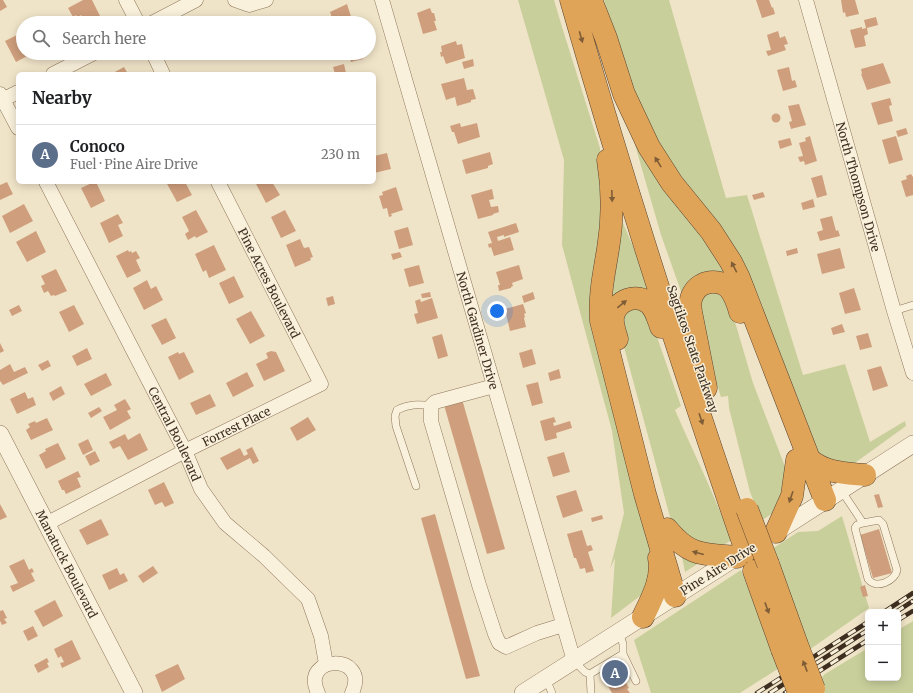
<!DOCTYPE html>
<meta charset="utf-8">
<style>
:root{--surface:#fff;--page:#f2f2f2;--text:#202124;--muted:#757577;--line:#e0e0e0;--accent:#111827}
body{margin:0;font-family:Merriweather,serif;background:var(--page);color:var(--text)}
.controls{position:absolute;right:12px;bottom:12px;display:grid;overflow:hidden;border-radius:6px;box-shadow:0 2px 10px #0003}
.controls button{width:36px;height:36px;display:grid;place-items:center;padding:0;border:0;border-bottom:1px solid var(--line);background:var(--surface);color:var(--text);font:20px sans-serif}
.you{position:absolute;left:497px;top:311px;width:14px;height:14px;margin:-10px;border:3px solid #fff;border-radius:50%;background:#1a73e8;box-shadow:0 0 0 6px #1a73e833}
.badge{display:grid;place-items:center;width:26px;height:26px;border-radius:50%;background:var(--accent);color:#fff;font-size:13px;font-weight:700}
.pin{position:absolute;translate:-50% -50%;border:2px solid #fff;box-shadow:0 1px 4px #0006}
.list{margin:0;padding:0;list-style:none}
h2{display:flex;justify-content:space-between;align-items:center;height:52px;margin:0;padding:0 16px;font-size:17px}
h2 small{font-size:13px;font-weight:400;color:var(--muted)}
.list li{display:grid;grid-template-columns:26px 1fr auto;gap:12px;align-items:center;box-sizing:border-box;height:60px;padding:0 16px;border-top:1px solid var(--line)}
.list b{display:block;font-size:15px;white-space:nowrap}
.list p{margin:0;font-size:13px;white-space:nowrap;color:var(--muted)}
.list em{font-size:13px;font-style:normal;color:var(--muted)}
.icon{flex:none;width:22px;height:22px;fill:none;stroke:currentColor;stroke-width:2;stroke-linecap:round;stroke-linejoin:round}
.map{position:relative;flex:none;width:913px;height:693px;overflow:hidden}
.search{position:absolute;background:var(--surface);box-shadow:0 2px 10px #0003;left:16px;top:16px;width:360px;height:44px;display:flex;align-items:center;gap:10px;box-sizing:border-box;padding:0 14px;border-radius:22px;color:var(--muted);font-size:15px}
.panel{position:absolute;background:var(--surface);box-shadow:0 2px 10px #0003;left:16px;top:72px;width:360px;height:112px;border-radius:6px}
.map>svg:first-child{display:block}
.green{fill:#c9cf9b}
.building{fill:#cf9f7d}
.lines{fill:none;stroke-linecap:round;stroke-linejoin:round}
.service-casing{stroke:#8d765c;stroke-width:8}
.minor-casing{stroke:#8d765c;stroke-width:15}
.tertiary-casing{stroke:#8d765c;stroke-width:18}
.motorway-casing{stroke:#5b4430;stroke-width:23}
.service{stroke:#faf1dc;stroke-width:7}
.minor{stroke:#faf1dc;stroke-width:14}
.tertiary{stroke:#faf1dc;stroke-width:17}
.motorway{stroke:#e0a458;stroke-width:22}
.rail-casing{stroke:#3d2e20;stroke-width:4.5}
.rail{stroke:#f7eed8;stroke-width:3;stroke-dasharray:9;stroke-linecap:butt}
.motorway-bridge-casing{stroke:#5b4430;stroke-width:23;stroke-linecap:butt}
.motorway-bridge{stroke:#e0a458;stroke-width:22}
.oneway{fill:#7e5d36}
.labels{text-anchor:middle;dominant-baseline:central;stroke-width:3;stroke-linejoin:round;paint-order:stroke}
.street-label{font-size:12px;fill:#3d2e20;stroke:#f7eed8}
</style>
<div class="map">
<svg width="913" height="693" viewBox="0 0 913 693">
<rect width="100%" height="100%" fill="#f0e4c8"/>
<!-- green -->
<path class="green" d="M518 0H554L562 27 600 148 603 184 599 185 605 210 592 283 590 324 616 425 628 444 654 565 646 588 640 596 611 618 615 558 610 569 624 513 612 431 562 245 564 160Z
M604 0H669L726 198 747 195 803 375 845 364 870 442 905 421 906 426 852 465 838 466 812 452 785 386 681 186 629 94Z
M633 138 736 281 683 297 661 235Z
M616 207 642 267 653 297 612 304Z
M705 288 728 298 753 383 789 477 773 513 727 543 720 546 705 547 673 528 618 325 633 303 649 314 681 406 675 410C693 451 713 492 729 534L758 512 750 492 729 408 728 396 721 397 693 312Z
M842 516 869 608 809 650 772 549 798 532 818 531Z
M682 557 702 561 685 572Z
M741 570 779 668 740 693H651L634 640Z
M913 621V693H825L820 679 825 674 868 648V678H898V630Z"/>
<!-- building -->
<path class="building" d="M0 0H3L7 7 0 11Z
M83 0H92L102 20 96 23H85L81 15 77 18 76 15 73 17 68 8Z
M756 0H769L772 8 773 7 775 14 762 18Z
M841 0H855L859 14 846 17 845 12 843 13Z
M347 4 353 23H339V18L337 19V17L332 18 330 12Z
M430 8 432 13H434L436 21H434L437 30 423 34 417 13Z
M876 17 878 25 867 28 868 34 864 36 866 46 855 48 850 30 862 27V29L866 28 864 20Z
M778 31 780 38 785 36 788 44 784 45 786 50 768 56 766 51 771 50 767 35Z
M21 33 23 38V53H30L31 54 16 62 5 41Z
M456 41 457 45 462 44 465 58 446 64 443 56 441 57 440 52H442L441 46Z
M186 53H203L189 60Z
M348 53H361L363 59 351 62Z
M473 59 474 66 464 69 462 62Z
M883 63 891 83 867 90 861 74H862L861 69Z
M344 64 346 73 335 74 333 67Z
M124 67 128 74H111Z
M789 67 792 81 795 80 797 87 783 91 777 70Z
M464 78 467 90 473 89 476 99 471 100V102L457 106 455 97 446 100 441 84Z
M890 98 892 105 889 106 893 121 878 125 871 103Z
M799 104 806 125 791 129 789 122 792 121 788 106Z
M771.5 118a4.5 4.5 0 1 1 9 0a4.5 4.5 0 1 1-9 0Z
M460 123 461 127 477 123 480 137 458 144 454 132H452L450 126Z
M906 128 908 134 898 137 896 131Z
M810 136 817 161 805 165 804 161 800 162 798 157 803 156 799 143 806 141 805 138Z
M896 136 903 160 889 164 882 140Z
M790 138 792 145 780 149 778 141Z
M490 152 493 164 488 166V168L466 174 462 160Z
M387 153 391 169 374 173V156Z
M911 174 913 177V195L906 197 901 181 907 179 906 176Z
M822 175 827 195 817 198 811 178Z
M7 182 13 194 0 200V185Z
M94 182H96L105 201 91 208 81 188Z
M166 182H185L192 195 177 202Z
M255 182H272L280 195 266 203Z
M396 187 403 210 391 214 392 216 389 217 387 208 383 209 379 196 383 195 382 192Z
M492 189 494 199 489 200 491 207 498 206 499 212 493 214V215L478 219 471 195Z
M763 192 765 197 754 200 752 195Z
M813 199 815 207 803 210 801 203Z
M24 204 33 221 10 233 2 216Z
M196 210 208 232 196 238 195 236 188 240 185 234 189 231 182 217Z
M285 210 296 231 281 238 271 217Z
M118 214 123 223 118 225 123 236 109 243 100 223Z
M832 216 836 231 838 230 840 236 820 241 817 232 823 230 820 219Z
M516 223 519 232 504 237V235L497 237 498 241 510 237 514 250 494 256 491 247 489 248 488 244 492 243 488 232Z
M408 227 413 245 399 249 394 231Z
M36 231 46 252 27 262 16 242Z
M300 239 304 248 309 247 313 257 310 258 311 260 295 267 286 245Z
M214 245 226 270 209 278 206 270 203 272 195 254Z
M797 248 798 253 787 256 786 251Z
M840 248 845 268 822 274 817 254Z
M128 250 129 252 131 251 132 253 136 251 140 258 136 260 141 271 127 278 116 256Z
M400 252 402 257 393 260 391 254Z
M419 265 424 283 409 287 404 269Z
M519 265 523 279 512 283 513 286 511 287V288L499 291 498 285H500L496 272Z
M56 269 67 291 55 296 54 295 51 296 48 291 44 293 41 286 45 284 41 276Z
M234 276 244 297 229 304 219 283Z
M147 280 151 289 156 286 163 300 144 310 133 288Z
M854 288 861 310 845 314 839 293Z
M430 292 431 297 422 298 421 294Z
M533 292 535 299 524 303 522 296Z
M333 296 335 304 328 306 326 298Z
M432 298 438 318 417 324 414 314 418 313 415 301 420 299 421 302Z
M523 304 526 313 524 314 525 317 524 318 526 327 510 331 505 309Z
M19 305 22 311 12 316 9 310Z
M74 305 84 324 69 332 59 312Z
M251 311 265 336 250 344 236 319Z
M166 318 176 338 162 345 151 325Z
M842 324 845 332 833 335 831 328Z
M868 333 872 347 860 350 856 336Z
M442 334 448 356 438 359 432 337Z
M0 343 4 351 0 353Z
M87 348 92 359 77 366 72 356Z
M532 349 536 364 523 368 519 353Z
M271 351 276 352 285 371 264 381 256 364 268 358 266 353Z
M178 352 179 354 184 352 194 372 179 380 168 357Z
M48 360 51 366 42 371 38 365Z
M10 364 14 372 25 367 28 373 3 385 0 381V370Z
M881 366 888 386 873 391 867 370Z
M559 369 561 378 550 381 548 373Z
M247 372 254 386 233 397 226 383Z
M106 373 112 385 91 396 84 384Z
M538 382 543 403 532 406 526 385Z
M61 386 65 394 53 401 49 393Z
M25 392 28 399 33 397 36 405 17 414 10 399Z
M210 394 216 406 196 415 190 403Z
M125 399 131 409 127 411 131 418 110 430 103 417 117 410 114 405Z
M462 399 505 549 487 554 444 405Z
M99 407 102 411 91 418 88 413Z
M308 417 316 430 297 441 290 428Z
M554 417 556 422 553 423 554 426 570 421 572 428 556 433 557 438 545 441 540 421Z
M47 418 53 430 31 440 26 430 30 427 28 424 35 421 36 423Z
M140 433 148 450 128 460 120 446 113 449 109 442 125 434 128 440Z
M88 439 93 450 83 455 78 444Z
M58 443 66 459 46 469 39 455 46 451 45 449Z
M252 447 259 461 253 464 250 458 227 470 220 458 240 448 244 456 248 454 246 450Z
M95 451 100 461 90 466 85 456Z
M564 452 570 472 553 477 547 457Z
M78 471 81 477 77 478 81 487 66 494 64 490H62L58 481Z
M164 482 174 503 165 507 162 502 155 505 148 490Z
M576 490 583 511 563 518 556 496Z
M879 494 883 507 878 508 874 495Z
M0 504 7 517 0 520Z
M435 514 480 676 466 679 421 518Z
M602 515 603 519 592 522 591 518Z
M101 519 109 535 87 545 79 530Z
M879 529 892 573 873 578 860 535Z
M582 530 587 546 591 545 593 550 588 552 594 571 586 573 585 568 580 569 576 558H574L567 534Z
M24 559 29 570 32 568 34 572 31 573 35 581 13 592 10 586 18 583 9 566Z
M153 566 158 573 143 583 138 576Z
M117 568 120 575 124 573 128 581 109 590 102 575Z
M865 585 868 596 863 597 860 587Z
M55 600 63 616 43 627 34 611Z
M3 610 7 618 4 619 7 623 2 625 0 621V611Z
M33 626 38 636 28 641 23 631Z
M72 640 81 659 62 668 60 663 64 662 61 656 58 658 54 649Z
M47 658 49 662 47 663 49 667 38 673 34 665Z
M614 662 629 688 627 689 630 693H612L599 670Z
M178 664 185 679 162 692 155 675Z"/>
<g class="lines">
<defs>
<path id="service" d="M894 311 913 305
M416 486 396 426 395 416 397 410C409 404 418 404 431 406
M841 490 863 523 879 520 883 524 897 570C895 581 876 590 868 579L855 528 857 525 863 523
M619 632 623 644V654L636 681
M574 661 585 672 590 674 623 654
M590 674 591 693
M546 679 552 693"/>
<g id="minor">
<path d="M126 0 138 23"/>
<path d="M235 0 249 5 266 0"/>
<path id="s1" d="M382 0 574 661"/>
<path id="s2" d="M806 0 894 311 913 373"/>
<path d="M152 23 196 0"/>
<path d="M153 53 163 74"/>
<path d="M53 74 94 53"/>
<path d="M0 94 18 128"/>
<path d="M0 101 18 92"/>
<path id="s3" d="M46 182 185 451 201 489 225 523 264 556 308 599 321 636 326 664"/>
<path d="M494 386 435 402 431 406V421L479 585 495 634 499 643 506 647 537 633 563 625"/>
<path id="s4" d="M46 524 185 451 321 384 218 182"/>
<path d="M318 693C299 654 371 653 352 693"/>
</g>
<g id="tertiary">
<path id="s5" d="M0 434 134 693"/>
<path d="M773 534 913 444"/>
<path d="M523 693 741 554"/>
</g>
<path id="motorway" d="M571 0C624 185 683 369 746 551
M591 0 606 38 624 94 649 147 672 183 711 231 731 262 739 278 825 500
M608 160C613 190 613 219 608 249 604 274 599 295 601 321L645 494 675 596
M617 339C615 332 612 324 613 317 616 300 637 292 650 304 656 310 658 319 661 327
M706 388 691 312C690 305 690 299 693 294 700 280 720 278 730 289 735 296 738 304 740 312
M810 460C826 473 844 473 865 475
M667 529C690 557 704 554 737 557
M776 532 792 496 797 460
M768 564 796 642
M754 571 782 649
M643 617C652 598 663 579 659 558"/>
</defs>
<!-- service casing -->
<use href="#service" class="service-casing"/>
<!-- minor casing -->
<use href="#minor" class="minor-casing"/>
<!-- tertiary casing -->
<use href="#tertiary" class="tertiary-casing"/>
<!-- motorway casing -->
<use href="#motorway" class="motorway-casing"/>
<!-- service -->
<use href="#service" class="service"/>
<!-- minor -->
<use href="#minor" class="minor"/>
<!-- tertiary -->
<use href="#tertiary" class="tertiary"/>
<!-- motorway -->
<use href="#motorway" class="motorway"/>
<defs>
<path id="rail" d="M884 612 913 593
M896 612 913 601
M898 620 913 611
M757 693 868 622
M770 693 868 630
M785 693 868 640"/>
</defs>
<!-- rail casing -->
<use href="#rail" class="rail-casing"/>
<!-- rail -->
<use href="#rail" class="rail"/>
<defs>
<path id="motorway-bridge" d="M747 509 768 564
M796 642 814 689
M782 649 799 693"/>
</defs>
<!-- motorway-bridge casing -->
<use href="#motorway-bridge" class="motorway-bridge-casing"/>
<!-- motorway-bridge -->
<use href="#motorway-bridge" class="motorway-bridge"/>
</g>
<!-- one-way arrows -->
<defs><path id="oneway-solid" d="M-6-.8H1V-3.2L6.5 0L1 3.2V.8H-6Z"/></defs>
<g class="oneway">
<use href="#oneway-solid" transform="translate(581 37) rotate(74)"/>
<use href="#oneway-solid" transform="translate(658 162) rotate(-122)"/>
<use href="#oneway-solid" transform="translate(612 196) rotate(88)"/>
<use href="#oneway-solid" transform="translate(734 267) rotate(-117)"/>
<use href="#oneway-solid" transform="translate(622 304) rotate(-39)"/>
<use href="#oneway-solid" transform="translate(701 419) rotate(71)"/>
<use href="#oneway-solid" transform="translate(791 497) rotate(109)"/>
<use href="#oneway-solid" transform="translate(698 553) rotate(-165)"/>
<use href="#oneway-solid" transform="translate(767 608) rotate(70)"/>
<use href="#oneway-solid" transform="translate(805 666) rotate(-111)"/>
</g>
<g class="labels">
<!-- street labels -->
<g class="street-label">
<text stroke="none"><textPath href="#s2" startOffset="194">North Thompson Drive</textPath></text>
<text transform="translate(269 283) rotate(63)">Pine Acres Boulevard</text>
<text stroke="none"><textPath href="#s1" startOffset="344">North Gardiner Drive</textPath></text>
<text transform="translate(693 349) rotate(71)">Sagtikos State Parkway</text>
<text stroke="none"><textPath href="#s4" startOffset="214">Forrest Place</textPath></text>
<text stroke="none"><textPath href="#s3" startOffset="283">Central Boulevard</textPath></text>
<text stroke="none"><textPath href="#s5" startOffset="146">Manatuck Boulevard</textPath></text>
<text transform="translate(718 569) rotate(-32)">Pine Aire Drive</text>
</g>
</g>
</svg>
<div class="controls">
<button>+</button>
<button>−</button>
</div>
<div class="you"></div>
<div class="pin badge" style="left:615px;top:673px;background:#5c6f8a">A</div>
<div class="search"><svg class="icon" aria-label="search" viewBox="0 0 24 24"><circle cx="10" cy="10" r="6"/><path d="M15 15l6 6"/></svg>Search here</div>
<section class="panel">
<h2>Nearby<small></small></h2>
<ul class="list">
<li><span class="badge" style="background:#5c6f8a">A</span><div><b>Conoco</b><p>Fuel · Pine Aire Drive</p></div><em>230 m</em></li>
</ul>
</section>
</div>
